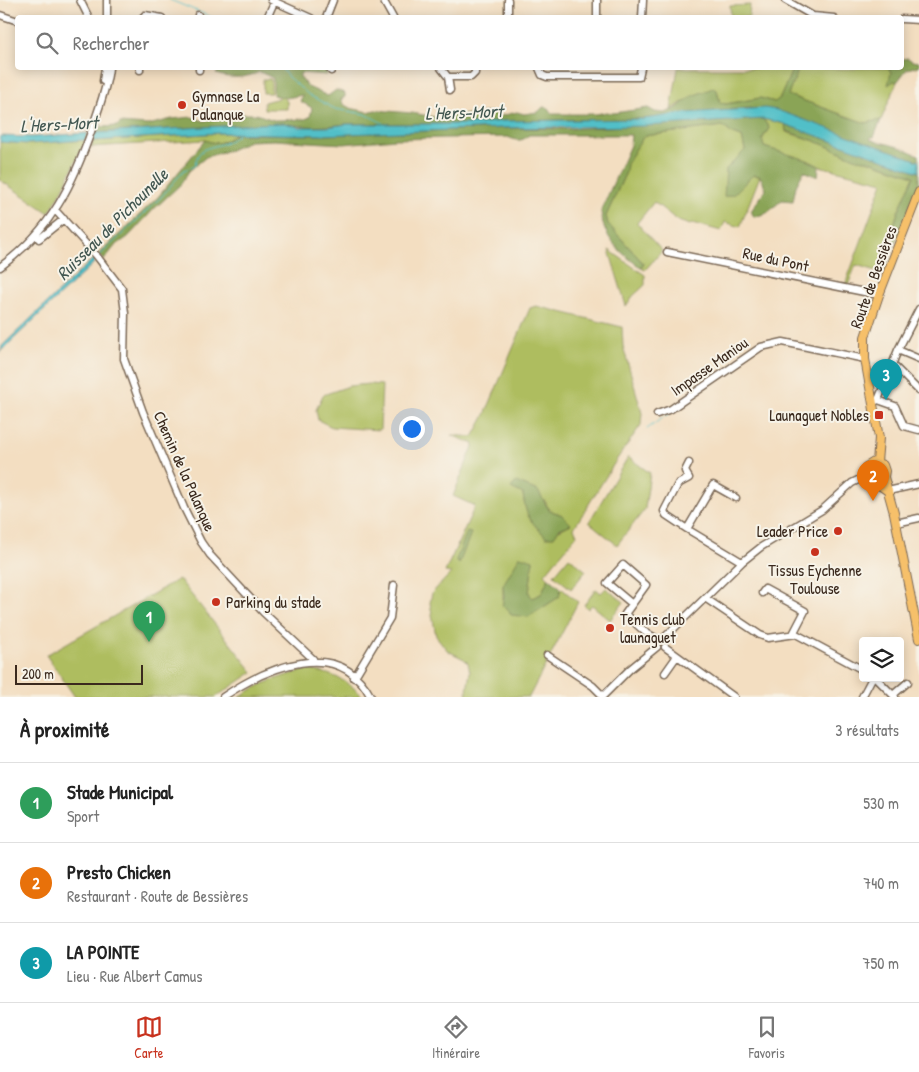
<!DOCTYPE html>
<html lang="fr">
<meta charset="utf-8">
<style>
:root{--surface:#fff;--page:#f2f2f2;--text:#222;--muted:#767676;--line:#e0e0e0;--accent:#c8321e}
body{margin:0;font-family:"Patrick Hand",sans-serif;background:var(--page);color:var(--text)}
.controls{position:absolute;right:15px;bottom:15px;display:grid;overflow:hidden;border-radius:5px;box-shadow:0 2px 12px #0003}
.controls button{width:45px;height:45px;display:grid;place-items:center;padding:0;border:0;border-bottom:1px solid var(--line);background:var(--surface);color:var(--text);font:25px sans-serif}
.scale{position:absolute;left:15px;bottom:12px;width:128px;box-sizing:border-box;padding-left:5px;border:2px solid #3b2a1e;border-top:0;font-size:14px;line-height:18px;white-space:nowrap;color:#3b2a1e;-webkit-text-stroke:4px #f7f3e8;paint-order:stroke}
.you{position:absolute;left:411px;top:428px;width:18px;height:18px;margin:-12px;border:4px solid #fff;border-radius:50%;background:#1a73e8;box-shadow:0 0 0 8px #1a73e833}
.badge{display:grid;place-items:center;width:32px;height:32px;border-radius:50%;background:var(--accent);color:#fff;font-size:16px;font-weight:700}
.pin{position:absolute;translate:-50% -41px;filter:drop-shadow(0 1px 2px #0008)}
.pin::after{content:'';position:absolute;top:26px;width:18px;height:15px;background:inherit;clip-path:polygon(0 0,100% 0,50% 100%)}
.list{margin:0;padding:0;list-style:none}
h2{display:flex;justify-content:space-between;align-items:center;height:65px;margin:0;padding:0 20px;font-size:21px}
h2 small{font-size:16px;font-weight:400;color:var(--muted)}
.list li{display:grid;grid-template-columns:32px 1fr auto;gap:15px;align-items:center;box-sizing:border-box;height:80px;padding:0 20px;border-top:1px solid var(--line)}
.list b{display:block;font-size:19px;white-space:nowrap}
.list p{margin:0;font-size:16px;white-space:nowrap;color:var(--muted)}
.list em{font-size:16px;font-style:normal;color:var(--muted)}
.icon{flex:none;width:28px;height:28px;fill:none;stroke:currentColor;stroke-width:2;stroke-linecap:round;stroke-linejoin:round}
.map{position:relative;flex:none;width:919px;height:697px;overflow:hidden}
.search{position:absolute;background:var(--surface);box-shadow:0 2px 12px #0003;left:15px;right:15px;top:15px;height:55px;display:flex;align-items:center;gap:12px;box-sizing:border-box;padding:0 18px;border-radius:5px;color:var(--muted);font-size:19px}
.sheet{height:305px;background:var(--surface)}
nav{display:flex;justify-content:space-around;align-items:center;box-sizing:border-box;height:70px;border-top:1px solid var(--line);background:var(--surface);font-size:14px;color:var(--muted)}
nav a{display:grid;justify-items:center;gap:2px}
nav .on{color:var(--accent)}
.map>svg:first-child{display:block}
.green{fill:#aebd5f;stroke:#74743e;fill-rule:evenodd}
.forest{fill:#8aa456;stroke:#62673a}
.water{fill:#51bfc8;stroke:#467473}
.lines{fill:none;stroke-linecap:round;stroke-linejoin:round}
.stream{stroke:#51bfc8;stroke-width:1}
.minor-casing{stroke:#7b6957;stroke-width:9}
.major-casing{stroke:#7b6957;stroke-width:10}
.minor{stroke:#fff;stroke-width:6}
.major{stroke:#f6c06b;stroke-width:8}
.poi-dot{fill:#c8321e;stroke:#f7f3e8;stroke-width:2}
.labels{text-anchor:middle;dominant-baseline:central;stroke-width:4;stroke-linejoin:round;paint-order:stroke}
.poi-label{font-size:16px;fill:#3b2a1e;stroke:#f7f3e8;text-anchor:start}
.street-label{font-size:16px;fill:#3b2a1e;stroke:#f7f3e8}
.water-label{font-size:18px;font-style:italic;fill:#425751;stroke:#f7f3e8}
</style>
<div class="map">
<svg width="919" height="697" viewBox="0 0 919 697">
<rect width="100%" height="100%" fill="#f7f3e8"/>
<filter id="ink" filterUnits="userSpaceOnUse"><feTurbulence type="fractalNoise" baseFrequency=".02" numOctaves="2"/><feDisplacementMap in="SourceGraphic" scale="10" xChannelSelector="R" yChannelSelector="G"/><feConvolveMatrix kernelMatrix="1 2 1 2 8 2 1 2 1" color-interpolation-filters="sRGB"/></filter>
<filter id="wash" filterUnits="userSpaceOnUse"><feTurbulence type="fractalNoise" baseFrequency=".0096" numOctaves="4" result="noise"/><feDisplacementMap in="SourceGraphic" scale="20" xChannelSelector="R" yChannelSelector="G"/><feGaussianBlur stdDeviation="1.12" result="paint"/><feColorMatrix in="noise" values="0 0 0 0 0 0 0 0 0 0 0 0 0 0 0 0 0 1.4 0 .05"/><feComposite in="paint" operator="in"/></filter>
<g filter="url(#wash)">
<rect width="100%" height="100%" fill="#f3dec1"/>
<!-- green -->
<path class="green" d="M750 5 749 17H731L730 6Z
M678 68H793L780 98 775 102 760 98 726 104 720 103 717 90 681 103 671 110Z
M799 68 855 69 857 68H888L891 72 889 84 894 81 897 82 881 120 865 123 788 95Z
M263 79H271V93H263Z
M283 97 287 101V109H264V102Z
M763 119 785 124 786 132 815 141 857 159 866 160 914 176 898 212 882 261 883 264H887L884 273 856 265 848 285H845L883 182 819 166 807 160 764 147 762 140 769 128Z
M723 126 732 134 742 137 745 150 726 169 734 194 753 175 760 176 740 227 725 222 721 231 692 223 690 225 678 221 654 202 637 223 662 251 645 270 641 268 644 264 608 224 606 216 626 172 627 163 643 136Z
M220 133 235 134C225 143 217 145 205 140L91 147 93 141Z
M86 140 61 193 49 213 0 180V142L28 144Z
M609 250 645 275V285L633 296 626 306Z
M536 306 622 327 623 346 642 413 641 425 617 459 574 528 577 535 545 574 549 578 541 594 532 598 529 593 533 560 503 585V606L528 617 559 597 561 588 578 602 529 697H466L470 672 468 663 464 659 448 651 436 636 430 603 432 593 451 573 445 572 475 506 453 496 474 444 451 435 473 437 484 417 530 308ZM523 494 545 501 549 510 562 515 571 524 546 537C530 520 526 518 523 494Z
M369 384 382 385 380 430 332 427 318 420 316 410 323 395 349 386Z
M628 457 650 473 645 509 617 545 589 522Z
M871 465H880L882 473 879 477 874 479 867 472Z
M569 557 586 571 571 589 554 575Z
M179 579 253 672 216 697H75L46 655Z
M606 588 624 602 610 620 592 605 588 609 584 605 596 589 601 593Z
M306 670C326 671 350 680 362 697H239C260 683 282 676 306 670Z"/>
<!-- forest -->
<path class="forest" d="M908 58 912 61 919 62V66L907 69 897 82 894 81 888 85 891 72 888 68H902V59Z
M272 68 327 69V75L300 73V77L308 87 328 96 336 90 345 93V97L341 99 343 104 350 108 368 112 375 110 412 113 446 119 452 116 491 112 501 116 517 112 524 114 538 112 543 107 548 108 552 114H596L606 112 614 113 648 108 655 112 665 113 675 109 692 96 713 88 717 90 720 103 726 104 760 98 775 102 780 98 793 68H799L788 95 865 123 881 120 874 137H871L870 139C879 143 887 143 895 146 902 147 910 152 919 155V161L749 108 644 119 502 121 478 124H347C325 127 305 128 283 123L95 133 98 120 102 127 117 126 120 123 148 125 172 119 192 117 204 121 233 114H256L274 120 305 119 310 117 312 108 300 101 303 95 286 98 273 95V78L260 72C245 78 230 79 216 74L219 70Z
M763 119 769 128 762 139 764 147 807 160 819 166 818 177 804 171 796 186 793 201 782 200 767 213 754 217 751 211 766 189 760 176 753 175 734 194 724 197 726 169 745 150 742 137 732 134 723 126 644 136 627 163 626 172 606 216 608 224 644 264 641 268C620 252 603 239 601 211L630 145 631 135H529C522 142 516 141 508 137L395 139 344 144 274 140 249 141 230 150 206 157 189 171 181 184 154 209 128 237 115 246 104 260 99 254 158 197 205 140C217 145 225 143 235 134L323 135 502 128 568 129Z
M785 124 919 172V183L887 264H883L882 261 898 212 914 176 867 160 857 159 815 141 786 131Z
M516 482 538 491 549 510 562 515 571 524 559 529 554 537H546C530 520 526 518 523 494L511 488Z
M467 532 471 533 459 564 456 560Z
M520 556 533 560 529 593 532 598 541 594 549 578 561 588 559 597 528 617 511 615 508 609 502 606 504 597 503 585Z"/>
<!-- water -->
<path class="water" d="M765 108 777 110 919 161V172L781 123 763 119 646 126 502 128 322 135 220 133 93 141 95 133 259 124 284 123 299 127H327L347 124H477L502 121 644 119 684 113Z
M88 133 85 140 28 144 0 142V136L32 137Z
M94 258 95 262 0 352 2 346Z"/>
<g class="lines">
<!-- stream -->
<path class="stream" d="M170 0 214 18
M281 68 288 77 309 95 335 109 365 114 383 123
M100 255 161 197 184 170 195 166C198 139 220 153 238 134
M807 351 813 352
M868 362 886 366
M647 429 671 412"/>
</g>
</g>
<g filter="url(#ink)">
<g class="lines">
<defs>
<path id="minor" d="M80 0 89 18
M271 0 311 18
M383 0 393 18
M785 0 813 16 834 18
M0 15 18 21
M198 15V18
M107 18V0
M142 18 145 15 162 18
M267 18 275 0
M326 18 333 0
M508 18V0
M597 18V0
M642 18 643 0
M902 19 919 20
M140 68V70
M199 68V70
M329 68 331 71
M441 68 448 77H471L475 73V68
M539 68 542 75 547 77H639L641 68
M448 77 450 90
M103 81 105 68
M55 210 96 255 122 289 125 313 124 359 143 412 184 508 201 542 210 555 263 612 313 659
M39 239 64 219
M667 252 879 295
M0 267C51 230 73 185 93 126 99 107 107 88 109 68
M898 350 919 359
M892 364 919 391
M878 400 898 350 919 309
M876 401 878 400 895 406 904 426 919 430
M657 414 671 409 761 347 783 342 865 359
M888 491 919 484
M736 498 713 485 687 529 742 562
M896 523 919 518
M687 529 666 515 664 511 678 484 689 478 685 471 689 463
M762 593 765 589 805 611 793 634
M705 598 760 635 768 638 796 634 863 670
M631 603 607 583 623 565 646 585 625 614 645 632 657 639
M664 638 742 562 761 547 822 510 852 483 866 476
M665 647 734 697
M547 655 593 686 603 696
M665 673 677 656
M354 678 390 618 394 585
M876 678 895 697
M893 695 908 682
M223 697C266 668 339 635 371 697
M602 697 630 669 657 647
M862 697 872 678"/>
<path id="major" d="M877 462 879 438 865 359V337L879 295 919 192
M884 477 894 513 919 639
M876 482 884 477 885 471 883 465 874 462 866 467V476L888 491"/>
</defs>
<!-- minor casing -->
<use href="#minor" class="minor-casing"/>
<!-- major casing -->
<use href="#major" class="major-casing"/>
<!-- minor -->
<use href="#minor" class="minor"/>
<!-- major -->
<use href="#major" class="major"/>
</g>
</g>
<!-- markers -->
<g class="poi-dot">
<circle cx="182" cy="105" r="5"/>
<rect x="874" y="410" width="10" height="10" rx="2.5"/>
<circle cx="838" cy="531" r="5"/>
<circle cx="815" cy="552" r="5"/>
<circle cx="216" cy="602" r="5"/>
<circle cx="610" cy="628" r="5"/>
</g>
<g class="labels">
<!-- poi labels -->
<g class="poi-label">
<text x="192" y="96">Gymnase La<tspan x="192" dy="18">Palanque</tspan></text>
<text x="869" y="415" text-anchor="end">Launaguet Nobles</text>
<text x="828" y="531" text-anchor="end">Leader Price</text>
<text x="815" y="570" text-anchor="middle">Tissus Eychenne<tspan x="815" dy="18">Toulouse</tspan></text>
<text x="226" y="602">Parking du stade</text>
<text x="620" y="619">Tennis club<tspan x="620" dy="18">launaguet</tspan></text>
</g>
<!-- street labels -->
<g class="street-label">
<text transform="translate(776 259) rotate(12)">Rue du Pont</text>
<text transform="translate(873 277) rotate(-70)">Route de Bessières</text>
<text transform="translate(709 366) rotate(-35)">Impasse Maniou</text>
<text transform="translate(185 471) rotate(66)">Chemin de la Palanque</text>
</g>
<!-- water labels -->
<g class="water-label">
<text transform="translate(464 112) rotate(-2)">L'Hers-Mort</text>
<text transform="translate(59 124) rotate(-3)">L'Hers-Mort</text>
<text transform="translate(112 224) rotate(-45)">Ruisseau de Pichounelle</text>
</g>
</g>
</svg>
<div class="controls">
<button><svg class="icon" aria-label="layers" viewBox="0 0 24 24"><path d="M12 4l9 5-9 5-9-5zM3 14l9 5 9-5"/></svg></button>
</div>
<div class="scale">200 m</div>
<div class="you"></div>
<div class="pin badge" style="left:149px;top:642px;background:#2e9e5b">1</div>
<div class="pin badge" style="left:873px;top:501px;background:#e8710a">2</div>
<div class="pin badge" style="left:886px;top:400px;background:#0f9aa8">3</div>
<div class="search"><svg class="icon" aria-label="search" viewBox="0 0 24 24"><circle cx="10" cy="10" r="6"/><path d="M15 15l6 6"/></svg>Rechercher</div>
</div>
<section class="sheet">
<h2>À proximité<small>3 résultats</small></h2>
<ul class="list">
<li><span class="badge" style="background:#2e9e5b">1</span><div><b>Stade Municipal</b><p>Sport</p></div><em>530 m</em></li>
<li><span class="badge" style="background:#e8710a">2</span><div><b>Presto Chicken</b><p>Restaurant · Route de Bessières</p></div><em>740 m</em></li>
<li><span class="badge" style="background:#0f9aa8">3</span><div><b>LA POINTE</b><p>Lieu · Rue Albert Camus</p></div><em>750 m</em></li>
</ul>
</section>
<nav>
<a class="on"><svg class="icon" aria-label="map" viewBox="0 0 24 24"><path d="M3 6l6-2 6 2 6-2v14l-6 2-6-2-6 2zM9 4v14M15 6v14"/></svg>Carte</a>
<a><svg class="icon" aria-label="directions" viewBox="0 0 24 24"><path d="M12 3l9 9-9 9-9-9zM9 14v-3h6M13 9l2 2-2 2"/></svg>Itinéraire</a>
<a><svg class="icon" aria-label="saved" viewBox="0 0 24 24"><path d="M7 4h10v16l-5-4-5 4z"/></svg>Favoris</a>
</nav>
